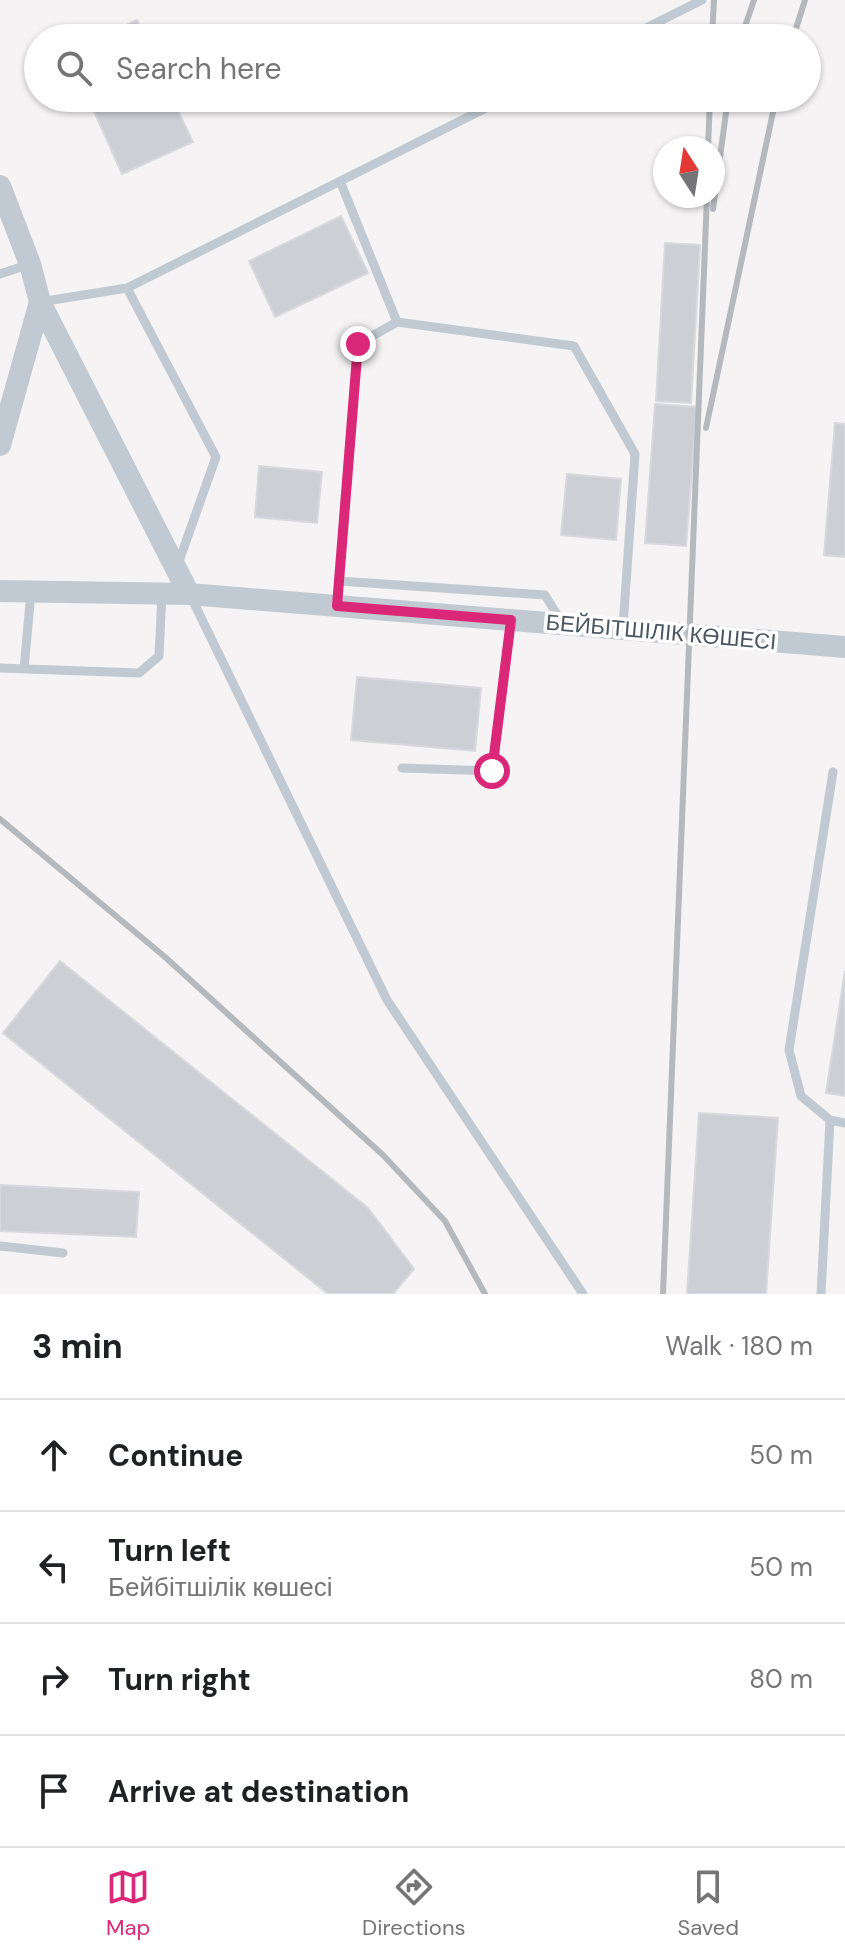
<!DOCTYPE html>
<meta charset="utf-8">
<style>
:root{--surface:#fff;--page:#f2f2f2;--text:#202124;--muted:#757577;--line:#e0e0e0;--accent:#db2777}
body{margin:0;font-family:"DM Sans",sans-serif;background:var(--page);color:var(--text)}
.compass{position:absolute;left:653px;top:136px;width:72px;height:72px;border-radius:50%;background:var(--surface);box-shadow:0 2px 6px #0004;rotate:348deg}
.stop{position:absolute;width:24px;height:24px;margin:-18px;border:6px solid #db2777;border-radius:50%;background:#fff}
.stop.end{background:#db2777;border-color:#fff;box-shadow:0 2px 8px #0008}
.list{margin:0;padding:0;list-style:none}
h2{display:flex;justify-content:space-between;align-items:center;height:104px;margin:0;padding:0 32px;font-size:34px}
h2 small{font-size:26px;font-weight:400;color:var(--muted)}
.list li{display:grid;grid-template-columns:52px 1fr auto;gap:24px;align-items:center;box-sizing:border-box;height:112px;padding:0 32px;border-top:2px solid var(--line)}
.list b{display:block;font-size:30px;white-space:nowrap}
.list p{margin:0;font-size:26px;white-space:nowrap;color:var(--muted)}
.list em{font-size:26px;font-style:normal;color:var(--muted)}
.icon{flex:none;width:44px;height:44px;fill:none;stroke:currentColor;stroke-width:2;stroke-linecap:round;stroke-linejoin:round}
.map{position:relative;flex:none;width:845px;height:1294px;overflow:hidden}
.search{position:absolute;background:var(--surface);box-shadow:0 2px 6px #0004;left:24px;right:24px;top:24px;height:88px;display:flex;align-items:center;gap:20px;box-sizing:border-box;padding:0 28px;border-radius:44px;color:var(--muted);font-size:30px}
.sheet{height:552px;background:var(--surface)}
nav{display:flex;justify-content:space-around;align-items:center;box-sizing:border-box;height:112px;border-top:2px solid var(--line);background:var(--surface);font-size:22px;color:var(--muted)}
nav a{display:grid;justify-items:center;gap:4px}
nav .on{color:var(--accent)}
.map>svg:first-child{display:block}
.building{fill:#cdcfd5;stroke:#d7d9de;stroke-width:2}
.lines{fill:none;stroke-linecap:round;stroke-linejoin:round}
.service{stroke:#c1cad2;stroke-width:9}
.tertiary{stroke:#c1cad2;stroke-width:22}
.rail{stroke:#b5b8bd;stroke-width:6}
.route{stroke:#db2777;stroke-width:10}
.labels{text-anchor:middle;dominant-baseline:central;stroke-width:7;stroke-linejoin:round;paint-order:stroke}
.street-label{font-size:22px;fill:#4a5661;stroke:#fff}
</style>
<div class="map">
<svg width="845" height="1294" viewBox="0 0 845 1294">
<rect width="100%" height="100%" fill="#f5f3f3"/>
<!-- building -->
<path class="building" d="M137 20 145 38H98Z
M88 98H172L193 142 122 174Z
M408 98H431L412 107Z
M341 216 368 273 275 317 249 261Z
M665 243 700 245 691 403 656 401Z
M655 404 697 407 686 546 645 543Z
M835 423 845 424V557L824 555Z
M259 466 322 472 317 523 255 517Z
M567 474 621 479 616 540 561 535Z
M357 677 481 688 475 751 351 740Z
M60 961 368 1208 414 1269 393 1294H328L3 1033Z
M845 971V1096L826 1093Z
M699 1113 778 1118 766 1294H687Z
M0 1185 139 1192 136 1237 0 1231Z"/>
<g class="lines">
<!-- service -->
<path class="service" d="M626 38 702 0
M340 181 397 322
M0 274 30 264
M127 288 216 457 178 564
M40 302 127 288 506 98
M339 581 545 595 561 621
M191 597 387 1000 583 1294
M337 606 358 344 397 322 574 346 635 454 623 627
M0 668 139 673 159 656 162 594
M24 669 31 592
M402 768 492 771 511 620
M833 772 789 1050 801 1096 830 1120 845 1123
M0 1246 63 1253
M821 1294 830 1120"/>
<!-- tertiary -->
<path class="tertiary" d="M0 186 30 264 40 302 0 445
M40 302 189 594
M0 591 189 594 845 647"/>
<!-- rail -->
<path class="rail" d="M712 38 714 0
M741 38 754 0
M793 38 805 0
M708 148 710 98
M713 209 728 98
M706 428 776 98
M0 819 165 957 383 1155 445 1221 485 1294
M663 1294 707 196"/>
</g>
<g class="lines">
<!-- route -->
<path class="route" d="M358 344 337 606 511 620 492 771"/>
</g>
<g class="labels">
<!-- street labels -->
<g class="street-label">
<text transform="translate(661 632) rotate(5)">БЕЙБІТШІЛІК КӨШЕСІ</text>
</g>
</g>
</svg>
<svg class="compass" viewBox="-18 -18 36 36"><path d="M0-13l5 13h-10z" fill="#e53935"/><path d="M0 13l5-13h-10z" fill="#757577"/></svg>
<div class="stop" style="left:492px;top:771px"></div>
<div class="stop end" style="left:358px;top:344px"></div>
<div class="search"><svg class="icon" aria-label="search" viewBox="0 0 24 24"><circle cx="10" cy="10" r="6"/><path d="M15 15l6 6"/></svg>Search here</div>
</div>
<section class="sheet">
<h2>3 min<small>Walk · 180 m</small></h2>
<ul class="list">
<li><svg class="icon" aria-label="ahead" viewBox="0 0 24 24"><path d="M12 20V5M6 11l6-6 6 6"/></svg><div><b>Continue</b></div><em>50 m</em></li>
<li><svg class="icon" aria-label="left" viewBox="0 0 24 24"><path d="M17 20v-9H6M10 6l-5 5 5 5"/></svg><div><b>Turn left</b><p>Бейбітшілік көшесі</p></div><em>50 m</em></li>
<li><svg class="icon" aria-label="right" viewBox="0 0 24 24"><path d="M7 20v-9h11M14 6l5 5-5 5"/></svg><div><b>Turn right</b></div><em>80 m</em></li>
<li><svg class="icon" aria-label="arrive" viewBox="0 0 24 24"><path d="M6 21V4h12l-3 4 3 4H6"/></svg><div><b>Arrive at destination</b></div></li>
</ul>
</section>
<nav>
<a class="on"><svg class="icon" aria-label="map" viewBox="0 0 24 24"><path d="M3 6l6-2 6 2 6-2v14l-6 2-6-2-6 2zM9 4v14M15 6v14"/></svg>Map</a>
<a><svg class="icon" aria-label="directions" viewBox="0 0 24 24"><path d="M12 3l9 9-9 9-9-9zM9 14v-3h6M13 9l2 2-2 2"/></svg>Directions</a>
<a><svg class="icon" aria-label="saved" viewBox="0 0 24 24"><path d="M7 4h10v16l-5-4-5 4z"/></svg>Saved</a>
</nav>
